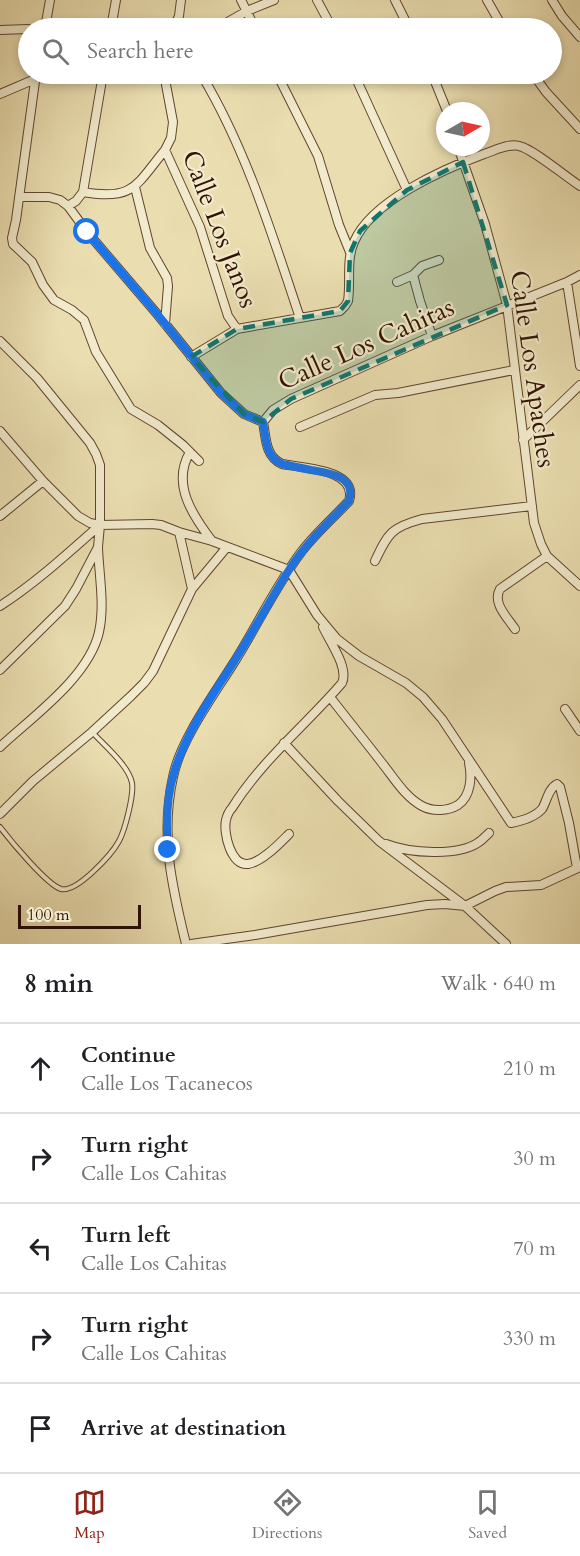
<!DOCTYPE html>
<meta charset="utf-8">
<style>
:root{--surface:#fff;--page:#f6f6f6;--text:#202124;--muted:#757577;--line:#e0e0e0;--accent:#8f2418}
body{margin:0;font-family:Cardo,serif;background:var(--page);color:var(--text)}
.compass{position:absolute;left:436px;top:102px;width:54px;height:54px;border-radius:50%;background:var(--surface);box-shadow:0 3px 9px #0003;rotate:81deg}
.scale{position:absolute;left:18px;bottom:15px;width:123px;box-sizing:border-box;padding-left:6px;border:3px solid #321201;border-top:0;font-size:16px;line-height:21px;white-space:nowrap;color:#321201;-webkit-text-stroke:4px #f1eacc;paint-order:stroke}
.stop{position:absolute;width:18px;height:18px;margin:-14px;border:4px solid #1a73e8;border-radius:50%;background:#fff}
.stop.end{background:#1a73e8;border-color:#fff;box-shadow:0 2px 6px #0008}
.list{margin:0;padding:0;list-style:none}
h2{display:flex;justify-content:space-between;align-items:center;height:78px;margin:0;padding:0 24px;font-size:26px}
h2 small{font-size:20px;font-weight:400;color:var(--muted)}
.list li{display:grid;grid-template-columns:39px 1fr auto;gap:18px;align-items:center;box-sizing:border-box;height:90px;padding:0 24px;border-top:2px solid var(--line)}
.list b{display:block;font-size:22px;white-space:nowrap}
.list p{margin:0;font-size:20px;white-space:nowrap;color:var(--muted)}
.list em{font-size:20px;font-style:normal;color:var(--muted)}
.icon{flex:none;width:33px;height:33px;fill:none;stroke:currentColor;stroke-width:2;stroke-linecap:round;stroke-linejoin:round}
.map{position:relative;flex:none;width:580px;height:944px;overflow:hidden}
.search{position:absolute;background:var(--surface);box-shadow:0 3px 9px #0003;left:18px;right:18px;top:18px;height:66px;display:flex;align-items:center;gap:15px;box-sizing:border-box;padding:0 21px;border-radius:33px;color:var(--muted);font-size:22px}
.sheet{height:528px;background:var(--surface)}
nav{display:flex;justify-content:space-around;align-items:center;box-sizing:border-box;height:84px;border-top:2px solid var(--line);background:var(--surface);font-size:16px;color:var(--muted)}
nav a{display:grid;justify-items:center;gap:3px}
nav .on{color:var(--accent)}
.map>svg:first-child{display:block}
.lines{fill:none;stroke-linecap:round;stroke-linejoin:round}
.lane-casing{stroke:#60452d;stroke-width:6}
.street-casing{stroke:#60452d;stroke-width:10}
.lane{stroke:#f1eacc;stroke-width:4}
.street{stroke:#f1eacc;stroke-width:8}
.route{stroke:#1a73e8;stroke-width:8}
.marked{fill:#0f766e;fill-opacity:0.2;stroke:#0f766e;stroke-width:4.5;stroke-dasharray:12 8;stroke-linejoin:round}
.labels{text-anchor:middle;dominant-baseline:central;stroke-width:4.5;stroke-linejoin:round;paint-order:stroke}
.street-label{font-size:26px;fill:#321201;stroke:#f1eacc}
</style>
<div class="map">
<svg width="580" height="944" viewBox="0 0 580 944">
<rect width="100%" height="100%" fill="#eadeb0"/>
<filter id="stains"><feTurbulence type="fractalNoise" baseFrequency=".00333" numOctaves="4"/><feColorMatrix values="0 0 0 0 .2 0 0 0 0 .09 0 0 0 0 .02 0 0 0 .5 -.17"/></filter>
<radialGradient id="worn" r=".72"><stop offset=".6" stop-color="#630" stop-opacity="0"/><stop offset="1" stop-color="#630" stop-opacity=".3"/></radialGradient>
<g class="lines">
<defs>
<path id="lane" d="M0 827C10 840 47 885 61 889 77 893 112 854 119 841 125 830 134 795 132 783 129 766 104 745 93 733"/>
<path id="street" d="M241 0 255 28
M317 0 332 28
M395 0 409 28
M487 0 503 28
M552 0 562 16 580 37
M45 28 50 0
M111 28 116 0
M174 28 179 16 181 0
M217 28 247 11 274 0
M0 30 28 29
M36 74 16 220 12 238 13 244 32 262 43 285 54 300 72 310 84 320 96 352 131 409 158 425 183 445 199 461
M164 74 173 122 171 138 165 150 200 227 228 316 237 329
M201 74C246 149 272 234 300 318
M277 74 318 156 339 225 350 252
M354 74 407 190
M432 74 447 111
M533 74 546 92 580 129
M0 94 35 79
M458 147 485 224 507 305 534 523 541 544 547 556 580 586
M135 187 150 248 167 278 168 286 165 324
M83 192C134 201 136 185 165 150
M19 197H49L60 200 68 206 87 232 158 315 221 393 244 414 263 422
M68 206 76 201 83 192 103 74
M397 282 413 275
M567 282 580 366
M432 336 420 301 413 275 422 266 439 260
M0 341 37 378 90 443 96 454 100 465V525L98 547 76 589 65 606 0 670
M191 357 237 329 340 311 345 306 348 301C351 281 346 260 354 242 371 201 444 169 484 154 494 151 508 143 519 146 533 149 566 177 580 186
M300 427 375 395 398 393 514 370
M0 431 43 481 78 516 90 523 100 525 152 524 161 525 179 532 212 541 289 570 317 615 337 639 359 656 406 683 423 697 442 719 511 823C521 821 535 817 542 809 547 801 548 789 557 784L560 787 569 823 577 868
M523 440 580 385
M190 452C171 484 193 516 212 541
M0 516 43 481
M375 561C388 533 392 527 422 519L532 506
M192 589 227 547
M0 606C36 583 68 553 100 525
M515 629C507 617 492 603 500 589L547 556
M330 697C347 719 365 741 382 763 394 778 405 797 422 806 433 812 448 811 458 805 471 796 472 777 469 763
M565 709 580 731
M284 743 338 801 379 841 465 906 506 944
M0 747C32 717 89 677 99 632 105 605 99 575 98 548
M0 814 33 781 92 732 131 696 144 683 153 671 192 589 179 532
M289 834C279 844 262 862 248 864 231 866 223 833 226 820 227 816 229 811 232 808 262 760 306 725 342 683 349 668 330 642 323 627
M386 844C409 853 458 857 479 842 482 840 486 836 489 833
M186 944C172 887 160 836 173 777 180 741 213 696 233 664 256 628 276 585 302 551 316 533 333 518 349 501 359 469 302 468 282 464 265 456 266 438 263 422L273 410 291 399 432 336 567 282 580 275
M191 944 255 935 427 905 445 904 465 906 495 891 506 887 541 885 580 867"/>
</defs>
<!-- lane casing -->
<use href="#lane" class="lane-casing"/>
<!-- street casing -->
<use href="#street" class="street-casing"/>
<!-- lane -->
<use href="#lane" class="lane"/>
<!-- street -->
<use href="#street" class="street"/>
</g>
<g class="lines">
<!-- route -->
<path class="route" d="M87 232 158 315 221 393 244 414 263 422C266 439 265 456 282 464 291 466 301 468 311 470 329 473 357 476 349 501 328 523 305 544 289 570 271 598 255 629 237 657 215 692 185 733 174 773 166 798 166 825 168 850"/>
</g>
<!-- marked area -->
<path class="marked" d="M463 162 507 305 291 399 263 422 244 414 191 357 237 329 340 311 348 301 350 253 360 231 407 190Z"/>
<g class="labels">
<!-- street labels -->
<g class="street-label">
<text transform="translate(220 229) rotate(69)">Calle Los Janos</text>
<text transform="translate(366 344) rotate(-24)">Calle Los Cahitas</text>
<text transform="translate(533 369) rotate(82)">Calle Los Apaches</text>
</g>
</g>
<rect width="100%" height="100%" filter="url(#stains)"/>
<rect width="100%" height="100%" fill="url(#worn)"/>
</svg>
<svg class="compass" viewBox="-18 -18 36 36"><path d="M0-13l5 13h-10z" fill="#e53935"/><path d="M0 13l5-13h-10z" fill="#757577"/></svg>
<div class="scale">100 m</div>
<div class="stop" style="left:87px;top:232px"></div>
<div class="stop end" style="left:168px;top:850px"></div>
<div class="search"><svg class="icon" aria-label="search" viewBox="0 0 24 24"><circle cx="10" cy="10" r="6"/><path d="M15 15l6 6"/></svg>Search here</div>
</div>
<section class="sheet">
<h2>8 min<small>Walk · 640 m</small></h2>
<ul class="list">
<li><svg class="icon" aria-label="ahead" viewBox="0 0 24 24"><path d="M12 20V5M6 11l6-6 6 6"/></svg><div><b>Continue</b><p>Calle Los Tacanecos</p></div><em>210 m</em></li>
<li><svg class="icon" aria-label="right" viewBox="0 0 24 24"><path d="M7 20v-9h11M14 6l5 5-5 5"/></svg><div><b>Turn right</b><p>Calle Los Cahitas</p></div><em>30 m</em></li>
<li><svg class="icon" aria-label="left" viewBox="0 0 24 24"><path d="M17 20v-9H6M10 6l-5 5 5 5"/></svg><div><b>Turn left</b><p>Calle Los Cahitas</p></div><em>70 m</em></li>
<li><svg class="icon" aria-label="right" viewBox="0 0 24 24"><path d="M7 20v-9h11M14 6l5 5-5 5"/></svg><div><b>Turn right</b><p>Calle Los Cahitas</p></div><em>330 m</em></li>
<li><svg class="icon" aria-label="arrive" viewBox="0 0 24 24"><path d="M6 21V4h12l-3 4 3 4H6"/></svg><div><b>Arrive at destination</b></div></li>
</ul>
</section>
<nav>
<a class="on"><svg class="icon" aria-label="map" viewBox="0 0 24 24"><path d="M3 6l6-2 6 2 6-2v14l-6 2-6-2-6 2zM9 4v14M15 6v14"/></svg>Map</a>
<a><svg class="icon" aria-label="directions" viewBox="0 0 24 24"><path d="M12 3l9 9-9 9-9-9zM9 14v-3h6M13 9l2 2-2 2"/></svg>Directions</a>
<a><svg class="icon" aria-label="saved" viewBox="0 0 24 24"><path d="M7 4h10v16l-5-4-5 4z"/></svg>Saved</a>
</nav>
